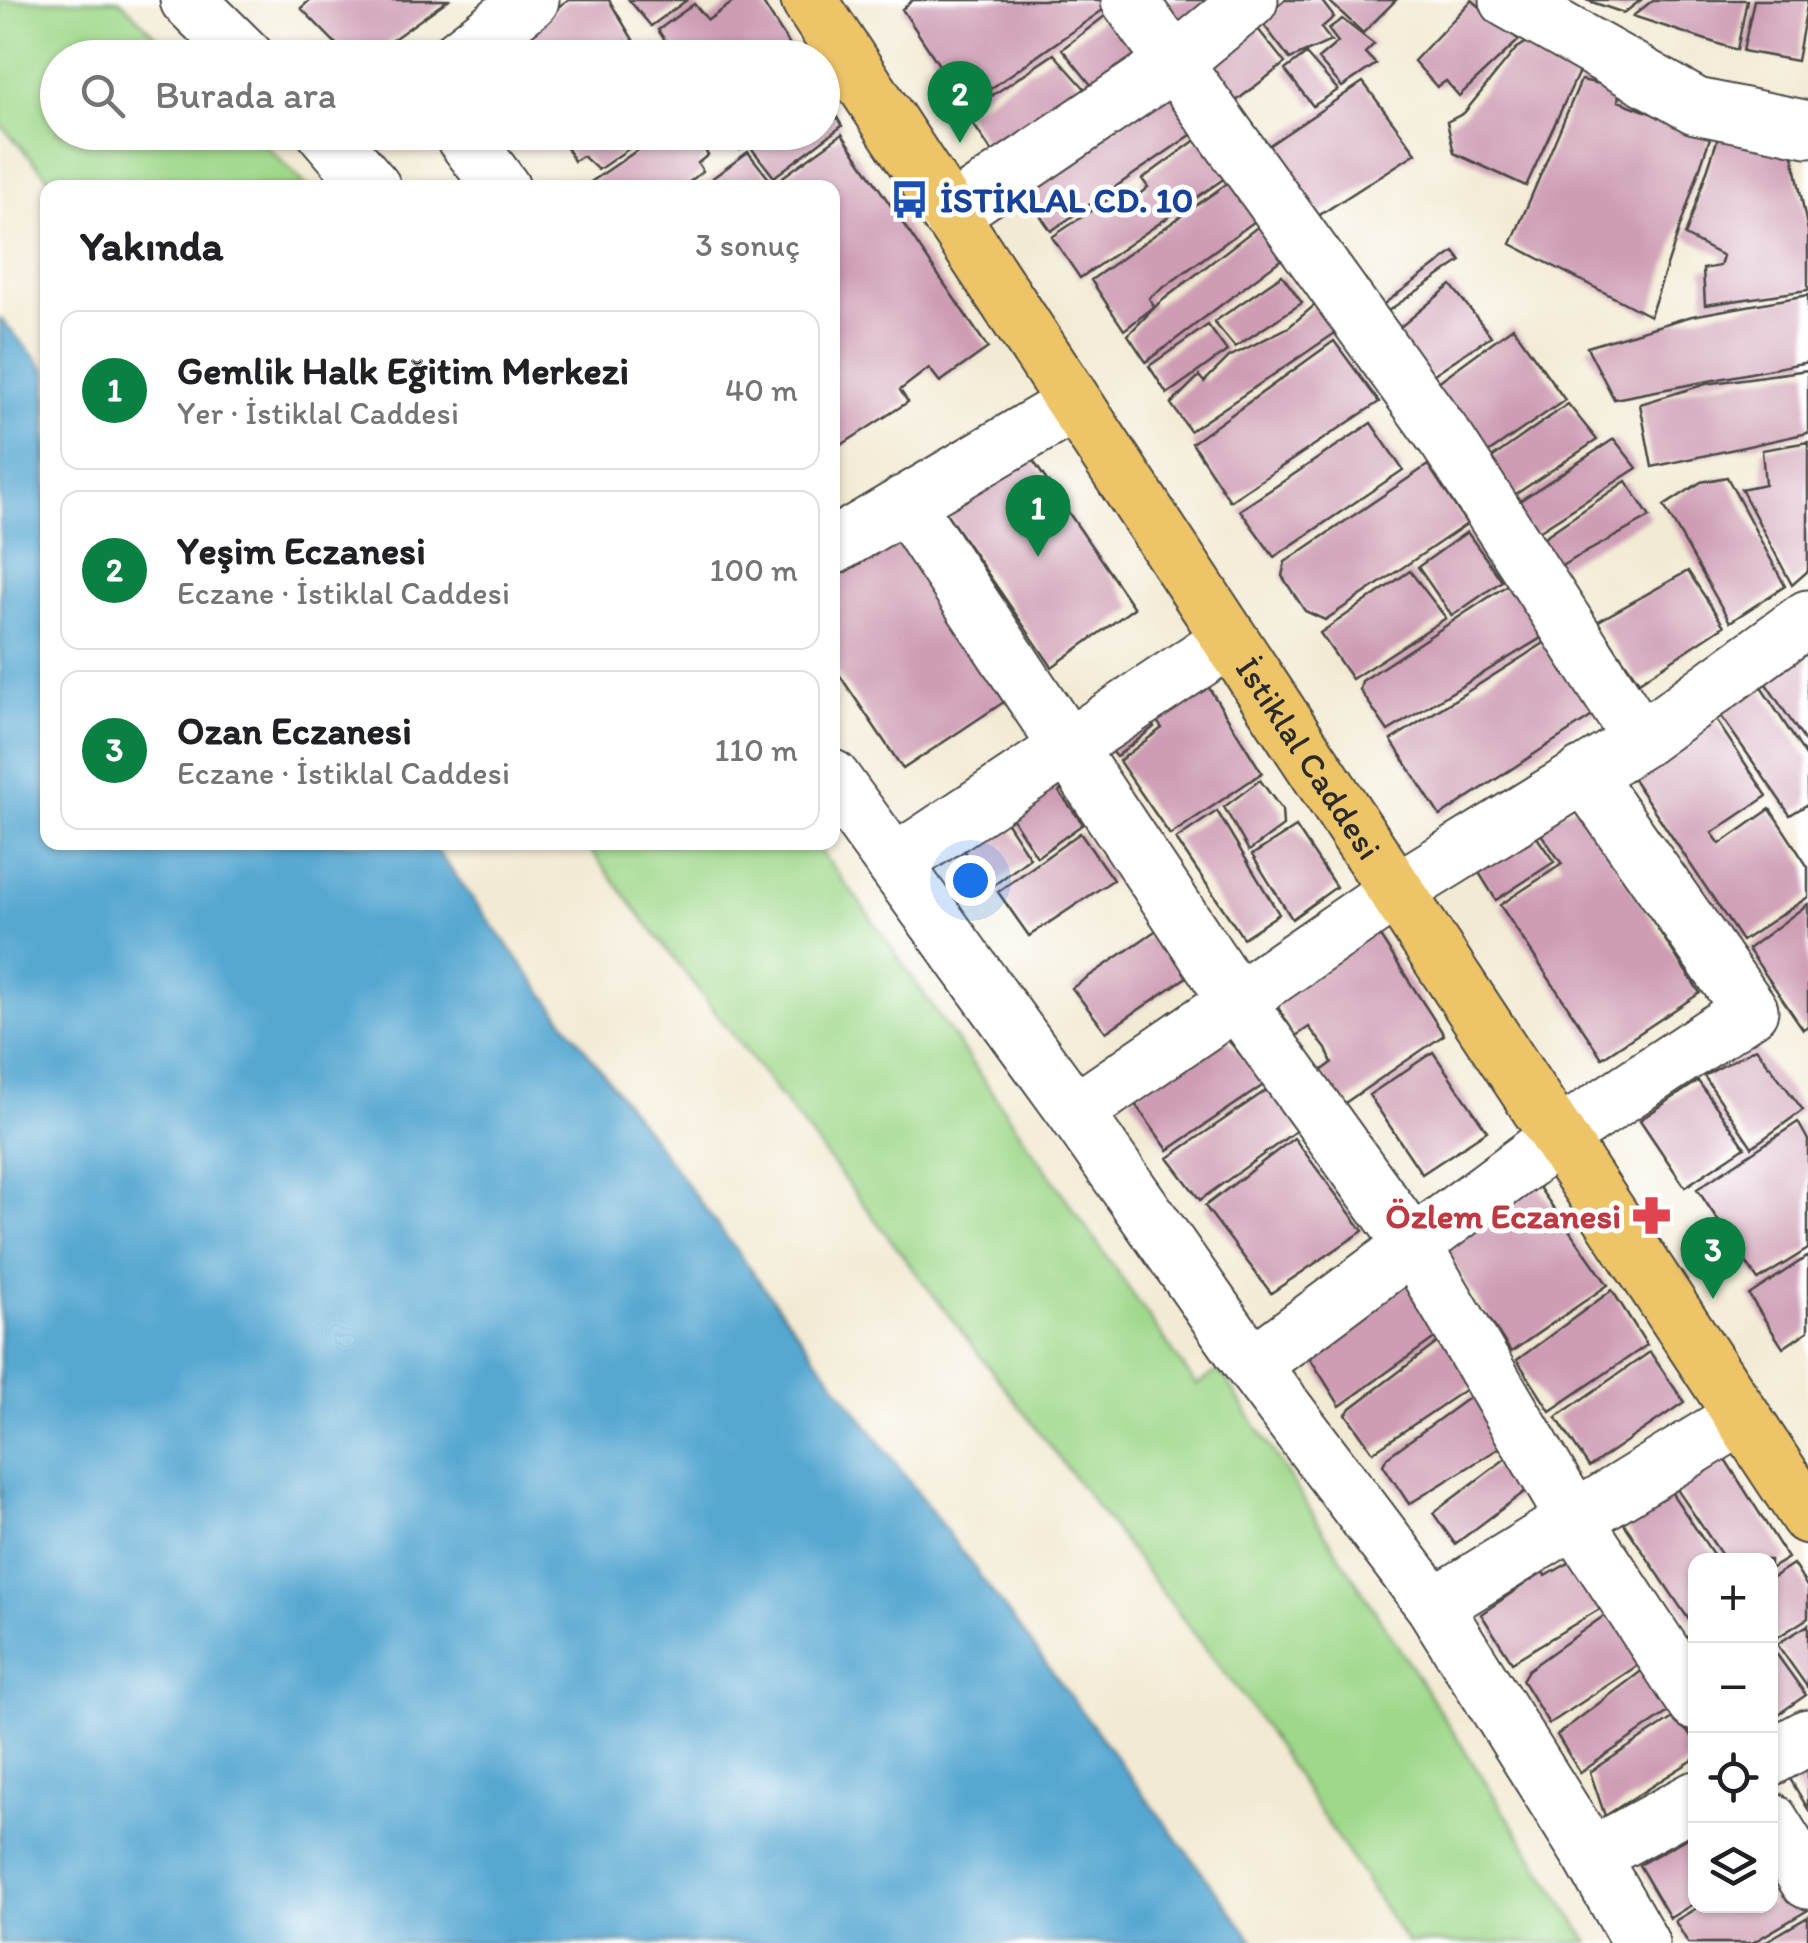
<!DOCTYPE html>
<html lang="tr">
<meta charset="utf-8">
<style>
:root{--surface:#fff;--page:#f6f6f6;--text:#202124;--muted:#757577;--line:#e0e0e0;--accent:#0b8043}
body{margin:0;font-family:Itim,sans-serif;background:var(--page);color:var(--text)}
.controls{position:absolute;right:30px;bottom:30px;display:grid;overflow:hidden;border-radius:20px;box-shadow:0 2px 8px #0004}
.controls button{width:90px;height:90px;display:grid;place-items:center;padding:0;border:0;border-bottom:2px solid var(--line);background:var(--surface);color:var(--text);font:50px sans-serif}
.you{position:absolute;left:970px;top:880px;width:35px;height:35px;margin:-25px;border:8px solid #fff;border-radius:50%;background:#1a73e8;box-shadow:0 0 0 15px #1a73e833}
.badge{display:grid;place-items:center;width:65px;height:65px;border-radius:50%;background:var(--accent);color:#fff;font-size:32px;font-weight:700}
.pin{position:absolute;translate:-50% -82px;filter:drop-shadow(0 2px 5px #0008)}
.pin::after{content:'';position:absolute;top:52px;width:35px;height:30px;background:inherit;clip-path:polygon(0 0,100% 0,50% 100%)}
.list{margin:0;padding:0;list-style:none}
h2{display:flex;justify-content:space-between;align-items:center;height:130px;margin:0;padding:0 40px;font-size:42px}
h2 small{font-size:32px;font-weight:400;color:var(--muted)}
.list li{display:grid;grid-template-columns:65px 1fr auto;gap:30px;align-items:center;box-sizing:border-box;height:160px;margin:0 20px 20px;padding:0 20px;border:2px solid var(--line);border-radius:20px}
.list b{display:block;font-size:38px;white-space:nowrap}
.list p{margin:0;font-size:32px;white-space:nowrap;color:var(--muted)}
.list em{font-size:32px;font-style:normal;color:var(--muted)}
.icon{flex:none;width:55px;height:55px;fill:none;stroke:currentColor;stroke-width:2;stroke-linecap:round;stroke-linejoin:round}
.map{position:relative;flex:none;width:1808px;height:1943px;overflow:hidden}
.search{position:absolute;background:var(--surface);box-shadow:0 2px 8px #0004;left:40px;top:40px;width:800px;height:110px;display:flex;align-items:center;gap:25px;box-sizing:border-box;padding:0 35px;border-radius:55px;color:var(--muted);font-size:38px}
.panel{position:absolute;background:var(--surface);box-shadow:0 2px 8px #0004;left:40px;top:180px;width:800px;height:670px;border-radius:20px}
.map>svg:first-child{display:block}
.green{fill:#9fd88a;stroke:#65825a;stroke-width:2.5}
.water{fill:#57a7d1;stroke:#41697e;stroke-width:2.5}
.building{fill:#ce9cb3}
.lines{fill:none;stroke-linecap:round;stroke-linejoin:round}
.minor-casing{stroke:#494844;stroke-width:59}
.major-casing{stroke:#494844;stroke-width:59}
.minor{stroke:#fff;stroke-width:55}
.major{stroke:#eec469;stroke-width:55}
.labels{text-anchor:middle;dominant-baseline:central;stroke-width:10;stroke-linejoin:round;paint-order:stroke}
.transit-label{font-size:35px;font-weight:bold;fill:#164399;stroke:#fff;text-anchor:start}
.street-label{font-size:35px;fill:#2b2b2b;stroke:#fff}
.health-label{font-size:35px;font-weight:bold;fill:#be3a42;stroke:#fff;text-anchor:end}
</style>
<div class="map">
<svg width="1808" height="1943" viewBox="0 0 1808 1943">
<rect width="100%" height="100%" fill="#fff"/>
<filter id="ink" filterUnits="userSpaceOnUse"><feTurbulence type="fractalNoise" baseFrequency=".01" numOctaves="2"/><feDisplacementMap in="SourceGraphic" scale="20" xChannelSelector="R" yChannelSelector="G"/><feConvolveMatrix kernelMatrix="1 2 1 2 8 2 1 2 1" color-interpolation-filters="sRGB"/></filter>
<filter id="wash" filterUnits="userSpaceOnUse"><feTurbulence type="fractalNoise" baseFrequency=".0048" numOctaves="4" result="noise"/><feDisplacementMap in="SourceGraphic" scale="40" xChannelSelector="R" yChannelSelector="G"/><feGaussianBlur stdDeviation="2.25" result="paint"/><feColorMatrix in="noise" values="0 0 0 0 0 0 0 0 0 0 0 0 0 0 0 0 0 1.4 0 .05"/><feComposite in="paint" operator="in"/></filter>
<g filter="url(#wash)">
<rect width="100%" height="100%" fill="#f2ead3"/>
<!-- green -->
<path class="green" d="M0 0H120L177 57 58 58V132L253 133 308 187H57L0 124Z
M585 843H814L861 904 1196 1385 1220 1370 1589 1943H1407L1247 1702Z"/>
<!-- water -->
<path class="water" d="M0 318 47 371 48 842 431 843 1255 1943H0Z"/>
<g id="blocks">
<!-- building -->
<path class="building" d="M310 0H448L367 58H350L301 8Z
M568 0H609L644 58H503L497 49Z
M629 0H687L651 26Z
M736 0H761L798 58H677L658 30 694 4 708 20Z
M913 0H1107L1110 5 966 106 902 9Z
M1161 0H1208L1181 23Z
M1285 0H1321L1334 17 1321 28 1331 41 1290 59 1260 20Z
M1328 0H1396L1363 33Z
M1472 0 1519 40 1459 96 1446 81 1437 87 1414 61Z
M1586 0H1641L1624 13Z
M1653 0H1747L1737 50 1633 16Z
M1754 0H1808L1797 61 1743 51Z
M1110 12 1148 65 1101 97 1062 49Z
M1342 19 1374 44 1365 53 1376 64 1342 87 1318 59 1338 42 1328 29Z
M1254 24 1285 63 1231 105 1201 72Z
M1527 42 1581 67 1526 186 1454 153 1447 122 1464 113 1516 49Z
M1054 54 1095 100 1002 167 966 113Z
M1306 54 1338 90 1313 106 1285 70Z
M1581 80 1620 88 1618 101 1661 117 1715 123 1650 316 1511 244Z
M1363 82 1416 153 1318 216 1265 148Z
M1172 86 1204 126 1051 231 1026 195Z
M827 101 842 126 774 177 752 149 778 132H822V104Z
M1723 123 1792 150 1808 231V290L1705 305 1703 269 1720 266 1723 256 1685 236Z
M576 132H653L598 170 583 156 574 161 563 142Z
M664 132H693L708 155 698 163 703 171 682 188H590L588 184Z
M728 132H767L740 150Z
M842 134 988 348 940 382 929 368 900 390 908 402 832 451V188H699L748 152 773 184Z
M1204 134 1238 169 1080 278 1052 237 1122 190 1135 198 1148 187 1142 179Z
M1242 173 1269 211 1149 298 1154 307 1124 330 1091 280Z
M1260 225 1283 258 1146 362 1128 335 1159 303Z
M1454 252 1461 261 1385 313 1381 306Z
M1282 275 1302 303 1235 347 1214 322Z
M1451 285 1491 336 1425 380 1393 333Z
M1808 295V362L1614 399 1587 347 1692 316Z
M1323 298 1344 327 1190 431 1171 404 1199 376 1204 382 1229 357 1289 327Z
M1208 325 1227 351 1167 394 1149 366Z
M1513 327 1565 400 1482 457 1434 385Z
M1334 341 1379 402 1230 501 1192 443Z
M1808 370V433L1652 467 1640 404 1706 384Z
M1568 404 1597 440 1510 498 1486 462Z
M1371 423 1403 470 1274 557 1240 510Z
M1614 439 1637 468 1531 536 1512 506Z
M1808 442V571L1792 585 1741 489 1765 484 1762 450Z
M1023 446 1134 608 1052 667 942 507Z
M1428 465 1467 524 1325 620 1305 611 1282 576 1285 562Z
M1727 477 1785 586 1730 622 1664 506 1701 482Z
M1626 481 1650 517 1561 566 1537 542Z
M899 521 1013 696 903 769 832 664V562Z
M1467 532 1502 581 1452 616 1418 567Z
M1410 571 1446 618 1352 679 1320 633Z
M1688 571 1724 626 1639 682 1597 622Z
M1515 580 1551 632 1388 731 1360 690 1362 681Z
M1557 635 1606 707 1440 816 1391 740Z
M1808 643V746L1760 675Z
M1196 667 1262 773 1170 835 1119 761 1162 728 1149 711Z
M1753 675 1808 759V804L1790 815 1712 703Z
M1708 708 1767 796 1712 833 1720 844 1770 809 1808 867V897L1742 941 1623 764Z
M1141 710 1154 727 1116 757 1102 740Z
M1058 768 1069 783 1059 792 1083 824 1037 857 1005 807Z
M1260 780 1282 810 1283 826 1249 851 1224 807Z
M1577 805 1700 993 1602 1058 1500 905 1562 864 1534 824Z
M998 809 1030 858 989 889 960 844Z
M1217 811 1279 914 1243 938 1176 839Z
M1527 823 1554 862 1496 900 1473 863Z
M1296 827 1336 887 1292 919 1252 855Z
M1080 833 1113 880 1029 936 998 892Z
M1808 904V1026L1803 1029 1748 949Z
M1161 927 1188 976 1106 1032 1072 988Z
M1376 930 1444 1035 1342 1105 1320 1072 1332 1063 1326 1049 1309 1027 1296 1036 1274 1001Z
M1222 1033 1265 1084 1168 1150 1130 1097Z
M1756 1048 1803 1110 1752 1147 1704 1076Z
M1433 1052 1487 1131 1422 1174 1369 1095Z
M1698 1081 1745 1147 1685 1187 1640 1120Z
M1271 1087 1300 1128 1200 1200 1168 1158Z
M1798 1122 1808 1140V1249L1758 1280 1697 1189Z
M1294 1138 1363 1231 1271 1293 1205 1206Z
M1538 1186 1608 1285 1511 1352 1445 1251Z
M1808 1256V1331L1783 1348 1749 1295Z
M1406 1281 1443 1332 1340 1406 1303 1347Z
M1612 1290 1647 1345 1550 1411 1517 1360Z
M1446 1336 1475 1383 1373 1452 1346 1414 1351 1408Z
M1650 1352 1684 1402 1589 1467 1556 1417Z
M1478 1391 1514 1439 1409 1504 1383 1465 1387 1457Z
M1509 1456 1531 1487 1455 1544 1433 1513Z
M1723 1456 1788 1558 1770 1569V1560H1725L1674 1485Z
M1669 1489 1717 1560H1696V1617L1689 1620 1623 1522Z
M1579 1557 1608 1604 1512 1662 1481 1614 1542 1572 1546 1576Z
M1793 1564 1808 1588V1618L1770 1642V1579Z
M1612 1610 1646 1660 1549 1724 1522 1680 1528 1670Z
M1808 1625V1688L1777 1644Z
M1770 1645 1806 1695 1770 1720Z
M1652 1663 1680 1704 1580 1773 1557 1735Z
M1673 1718 1696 1740V1758L1605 1816 1590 1772Z
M1808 1761V1809L1789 1777Z
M1696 1833V1902L1670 1918 1639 1865Z
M1770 1863 1808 1898V1910L1752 1943H1688L1675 1921 1700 1906H1770Z
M1808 1917V1943H1763Z"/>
</g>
</g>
<g filter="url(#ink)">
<use href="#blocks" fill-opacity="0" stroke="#494844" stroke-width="2.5"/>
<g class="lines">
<defs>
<path id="minor" d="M188 0 247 58
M1129 0 1448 442 1641 740
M1508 0 1696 106 1808 129
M457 58 531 0
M325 132 373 188
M460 132 502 188
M949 215 1175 62 1250 0
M905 503 1238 1003 1412 1244 1575 1520 1696 1703
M832 547 1074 404
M832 778 1075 1112 1252 1365 1434 1606 1591 1856 1641 1943
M896 862 1229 640
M1075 1112 1398 890 1641 740 1808 618
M1252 1365 1560 1136 1750 1010 1584 774
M1434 1606 1741 1417
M1770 1758 1808 1737
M1770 1820 1808 1881
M1591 1856 1696 1799"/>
<g id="major">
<path id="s1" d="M809 0 1808 1516"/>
</g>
</defs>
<!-- minor casing -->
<use href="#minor" class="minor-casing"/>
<!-- major casing -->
<use href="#major" class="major-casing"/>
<!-- minor -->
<use href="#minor" class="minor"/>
<!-- major -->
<use href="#major" class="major"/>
</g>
</g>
<!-- icons -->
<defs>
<symbol id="bus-bare" viewBox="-9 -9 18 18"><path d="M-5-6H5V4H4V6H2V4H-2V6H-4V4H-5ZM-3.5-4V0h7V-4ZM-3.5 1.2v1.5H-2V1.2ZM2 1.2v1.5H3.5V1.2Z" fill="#1a4fb4" stroke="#fff" stroke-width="2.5" paint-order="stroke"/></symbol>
<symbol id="pharmacy-bare" viewBox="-9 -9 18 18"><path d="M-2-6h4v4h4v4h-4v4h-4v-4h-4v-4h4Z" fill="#e0444e" stroke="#fff" stroke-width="2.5" paint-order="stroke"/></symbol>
</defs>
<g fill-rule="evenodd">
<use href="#bus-bare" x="882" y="172" width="55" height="55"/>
<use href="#pharmacy-bare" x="1624" y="1188" width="55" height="55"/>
</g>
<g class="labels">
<!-- transit labels -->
<g class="transit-label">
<text x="940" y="200">İSTİKLAL CD. 10</text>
</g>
<!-- street labels -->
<g class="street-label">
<text stroke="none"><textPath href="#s1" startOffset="908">İstiklal Caddesi</textPath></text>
</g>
<!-- health labels -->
<g class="health-label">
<text x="1621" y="1216">Özlem Eczanesi</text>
</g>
</g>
</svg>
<div class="controls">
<button>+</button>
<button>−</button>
<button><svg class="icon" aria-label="locate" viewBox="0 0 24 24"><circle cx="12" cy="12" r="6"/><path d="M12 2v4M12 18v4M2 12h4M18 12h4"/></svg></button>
<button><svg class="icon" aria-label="layers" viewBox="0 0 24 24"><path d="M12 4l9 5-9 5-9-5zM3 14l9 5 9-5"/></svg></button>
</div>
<div class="you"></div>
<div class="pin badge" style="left:1038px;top:557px">1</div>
<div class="pin badge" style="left:960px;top:143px">2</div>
<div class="pin badge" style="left:1713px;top:1299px">3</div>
<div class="search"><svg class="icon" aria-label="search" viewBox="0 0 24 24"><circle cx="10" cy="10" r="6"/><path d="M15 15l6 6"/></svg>Burada ara</div>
<section class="panel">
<h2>Yakında<small>3 sonuç</small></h2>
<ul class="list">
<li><span class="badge">1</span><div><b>Gemlik Halk Eğitim Merkezi</b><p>Yer · İstiklal Caddesi</p></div><em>40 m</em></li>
<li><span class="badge">2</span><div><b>Yeşim Eczanesi</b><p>Eczane · İstiklal Caddesi</p></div><em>100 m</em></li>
<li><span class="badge">3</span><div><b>Ozan Eczanesi</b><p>Eczane · İstiklal Caddesi</p></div><em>110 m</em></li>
</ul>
</section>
</div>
